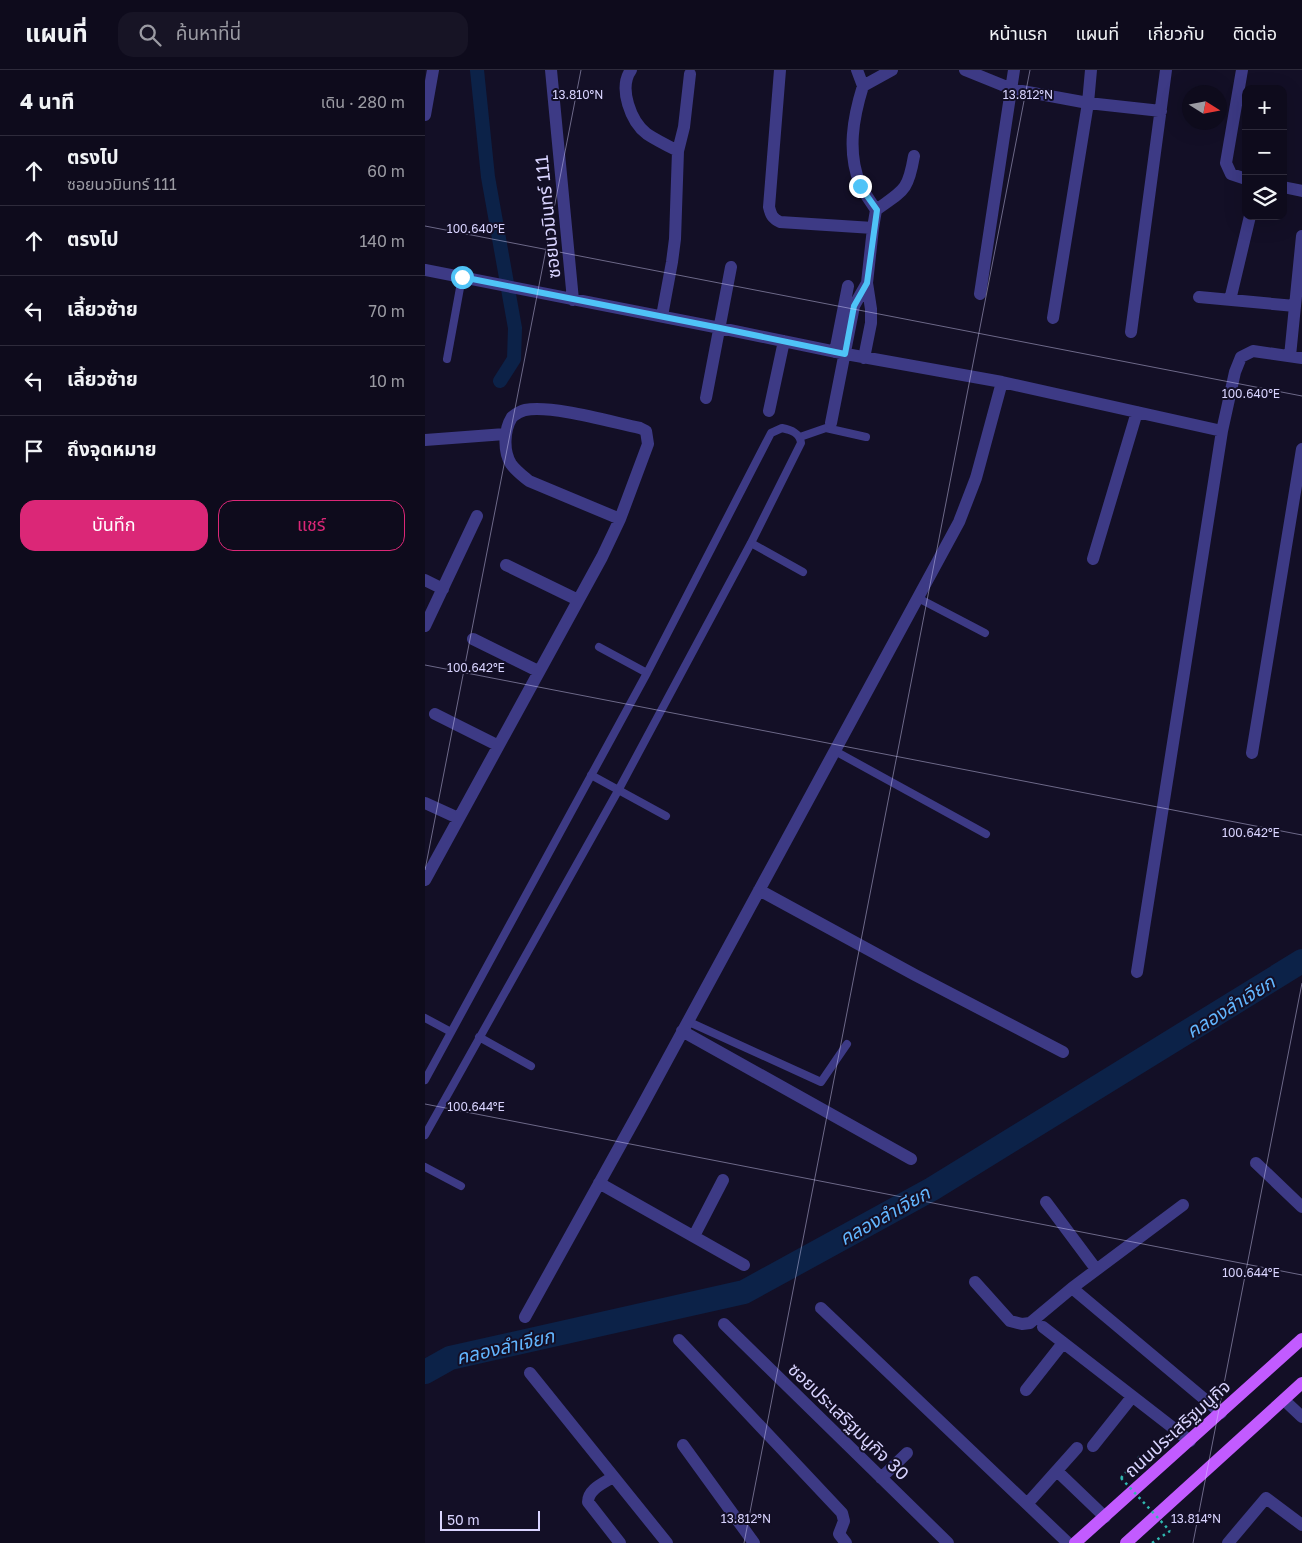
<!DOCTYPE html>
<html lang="th">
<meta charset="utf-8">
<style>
:root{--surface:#0e0b1c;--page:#171425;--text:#f1f3f6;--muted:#9b9ba3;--line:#2e2b3b;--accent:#db2777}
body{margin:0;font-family:"Golos Text","Noto Sans Thai",sans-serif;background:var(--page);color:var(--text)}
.controls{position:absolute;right:15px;top:15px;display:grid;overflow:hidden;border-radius:10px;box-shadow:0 5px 20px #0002}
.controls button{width:45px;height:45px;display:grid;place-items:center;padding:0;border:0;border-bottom:1px solid var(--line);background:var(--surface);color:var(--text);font:25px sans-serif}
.compass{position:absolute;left:757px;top:15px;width:45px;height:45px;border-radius:50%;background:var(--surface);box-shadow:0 5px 20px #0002;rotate:101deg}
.scale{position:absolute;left:15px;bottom:12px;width:100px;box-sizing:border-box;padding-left:5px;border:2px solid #d9d4ff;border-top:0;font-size:14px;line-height:18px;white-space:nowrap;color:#d9d4ff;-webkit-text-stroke:4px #130f26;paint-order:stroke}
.stop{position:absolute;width:15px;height:15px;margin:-11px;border:4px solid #4fc3f7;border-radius:50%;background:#fff}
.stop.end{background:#4fc3f7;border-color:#fff;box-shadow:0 1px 5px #0008}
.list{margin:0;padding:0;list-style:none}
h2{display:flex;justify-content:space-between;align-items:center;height:65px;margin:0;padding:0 20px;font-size:21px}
h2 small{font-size:16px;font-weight:400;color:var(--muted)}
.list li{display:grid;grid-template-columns:32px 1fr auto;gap:15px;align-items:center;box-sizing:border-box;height:70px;padding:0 20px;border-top:1px solid var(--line)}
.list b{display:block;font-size:19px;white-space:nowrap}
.list p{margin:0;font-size:16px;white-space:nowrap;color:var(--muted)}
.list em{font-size:16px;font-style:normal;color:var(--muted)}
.actions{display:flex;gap:10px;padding:15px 20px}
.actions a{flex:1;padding:11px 0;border:1px solid var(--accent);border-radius:15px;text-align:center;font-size:18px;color:var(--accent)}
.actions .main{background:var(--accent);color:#fff}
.icon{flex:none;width:28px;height:28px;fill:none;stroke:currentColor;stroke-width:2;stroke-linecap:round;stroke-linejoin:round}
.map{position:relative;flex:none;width:877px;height:1473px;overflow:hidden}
header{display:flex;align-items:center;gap:30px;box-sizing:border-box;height:70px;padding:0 25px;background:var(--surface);border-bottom:1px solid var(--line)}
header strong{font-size:24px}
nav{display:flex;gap:28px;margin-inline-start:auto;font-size:18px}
.search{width:350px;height:45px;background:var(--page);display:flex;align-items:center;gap:12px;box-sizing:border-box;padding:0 18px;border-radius:15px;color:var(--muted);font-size:19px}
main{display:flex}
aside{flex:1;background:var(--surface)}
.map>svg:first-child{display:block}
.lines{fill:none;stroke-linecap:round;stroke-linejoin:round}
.canal{stroke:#0c2248;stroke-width:14}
.river{stroke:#0c2248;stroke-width:24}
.path{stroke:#2fb8b0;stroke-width:2.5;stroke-dasharray:2.5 4;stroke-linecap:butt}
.lane{stroke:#3d3a85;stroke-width:8}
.street{stroke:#3d3a85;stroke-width:12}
.primary{stroke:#c25bff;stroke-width:12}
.path-bridge{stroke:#2fb8b0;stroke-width:2.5;stroke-dasharray:2.5 4;stroke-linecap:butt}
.route{stroke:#4fc3f7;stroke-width:6}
.ticks{fill:none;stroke:#d9d4ff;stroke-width:1;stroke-opacity:0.45}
.labels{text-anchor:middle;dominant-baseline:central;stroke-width:4;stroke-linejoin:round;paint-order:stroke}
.street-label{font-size:18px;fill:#d9d4ff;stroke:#130f26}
.water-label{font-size:19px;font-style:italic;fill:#62b6ff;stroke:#130f26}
.ticks-label{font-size:12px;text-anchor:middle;fill:#d9d4ff;stroke:#130f26;stroke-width:4;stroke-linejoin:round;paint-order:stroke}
</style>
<header>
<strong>แผนที่</strong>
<div class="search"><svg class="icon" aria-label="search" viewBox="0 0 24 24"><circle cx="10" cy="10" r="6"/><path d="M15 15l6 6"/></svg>ค้นหาที่นี่</div>
<nav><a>หน้าแรก</a><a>แผนที่</a><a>เกี่ยวกับ</a><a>ติดต่อ</a></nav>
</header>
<main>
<aside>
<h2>4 นาที<small>เดิน · 280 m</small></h2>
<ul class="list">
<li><svg class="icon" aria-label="ahead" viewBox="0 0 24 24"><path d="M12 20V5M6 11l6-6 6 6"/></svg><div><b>ตรงไป</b><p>ซอยนวมินทร์ 111</p></div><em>60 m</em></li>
<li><svg class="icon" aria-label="ahead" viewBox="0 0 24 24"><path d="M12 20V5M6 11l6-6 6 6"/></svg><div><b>ตรงไป</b></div><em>140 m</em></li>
<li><svg class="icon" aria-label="left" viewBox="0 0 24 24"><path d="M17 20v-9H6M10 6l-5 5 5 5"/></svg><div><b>เลี้ยวซ้าย</b></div><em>70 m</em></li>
<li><svg class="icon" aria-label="left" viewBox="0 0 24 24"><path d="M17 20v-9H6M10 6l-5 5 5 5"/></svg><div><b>เลี้ยวซ้าย</b></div><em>10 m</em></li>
<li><svg class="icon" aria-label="arrive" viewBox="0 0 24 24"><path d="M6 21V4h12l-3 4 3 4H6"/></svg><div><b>ถึงจุดหมาย</b></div></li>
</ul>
<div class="actions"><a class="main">บันทึก</a><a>แชร์</a></div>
</aside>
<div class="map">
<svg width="877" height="1473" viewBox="0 0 877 1473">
<rect width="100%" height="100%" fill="#130f26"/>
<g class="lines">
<!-- canal -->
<path class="canal" d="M52 0 63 107 90 258 89 289 75 311"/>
<!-- river -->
<path class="river" d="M0 1302 25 1288 319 1222 507 1119 877 891"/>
<!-- path -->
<path class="path" d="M696 1408 716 1385
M727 1473 745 1461"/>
<!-- lane -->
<path class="lane" d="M22 289 37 207
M375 367 401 358 441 367
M326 473 378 502
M493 528 560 563
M174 577 222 603
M410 681 561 764
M166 705 241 746
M0 948 26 962
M262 951 396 1012 422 974
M54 967 106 996
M0 1010 222 603 346 363 357 358C366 360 375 363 376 373L326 473 194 719 0 1065
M0 1097 36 1116"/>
<!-- street -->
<path class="street" d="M126 0 148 230
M206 0C193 18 206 52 222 64 231 70 243 76 253 81
M355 0 344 137C346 145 347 148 355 152L448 158 451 140C479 120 483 121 489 86
M432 0 438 16
M540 0 587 19 663 33 736 41
M817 0 801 93 806 104 821 109
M0 45 8 0
M858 117 877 121
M451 140C446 132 439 123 435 114 422 82 428 48 438 16L467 0
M0 200 295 258 421 284 577 312 797 361
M555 224 589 0
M774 227 870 236
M805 230 825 146
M237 246 247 192 250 169 253 81 259 57 265 4
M628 248 663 33 666 0
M706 262 741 0
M410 282 423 216
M865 286 877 166
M439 288 446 253V239L442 213 448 158
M281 328 306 197
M344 341 359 271
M406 353 429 236 442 213
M0 370 80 364
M668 489 712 342
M81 495 153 530
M0 510 18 519
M0 556 52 446
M48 569 113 601
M10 644 72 675
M827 683 877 379
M0 733 33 748
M0 810 177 487 195 449 223 374 221 361 215 358C186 352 128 335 100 340 95 341 91 344 87 347 79 360 78 381 86 394 91 401 98 406 104 411L195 449
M334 820 490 905 638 982
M712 902 797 361 810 302 816 287 828 281 877 288
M257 961 486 1089
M831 1093 877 1137
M174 1113 319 1195
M621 1132 671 1199
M269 1166 298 1110
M550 1212 585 1251 597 1254 605 1253 647 1218 758 1135
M647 1218 796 1343
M396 1238 643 1473
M100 1247 216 1038 534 452 551 408 577 312
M299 1254 523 1473
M618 1257 765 1371
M254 1270 417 1443 419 1451 414 1464 421 1473
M105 1303 242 1473
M601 1320 638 1273
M859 1330 877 1347
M258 1375 329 1473
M668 1376 707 1327
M632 1401 680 1447
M188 1407C179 1413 163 1419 163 1432L195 1473
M456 1408 482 1383
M602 1434 652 1378
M803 1473 841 1428 877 1455"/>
<!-- primary -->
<path class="primary" d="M650 1473 877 1269
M701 1473 877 1313"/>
<!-- path-bridge -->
<path class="path-bridge" d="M696 1408 745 1461"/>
</g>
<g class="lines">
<!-- route -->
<path class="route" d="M37 207 295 258 420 284 429 236 442 213 452 140 435 116"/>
</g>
<!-- ticks -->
<path class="ticks" d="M0 156 877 326M0 595 877 765M0 800 156 0M0 1034 877 1205M319 1473 605 0M768 1473 877 913"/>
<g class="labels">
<!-- street labels -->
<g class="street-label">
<text transform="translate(122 147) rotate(-96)">ซอยนวมินทร์ 111</text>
<text transform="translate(424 1351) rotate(44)">ซอยประเสริฐมนูกิจ 30</text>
<text transform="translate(752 1358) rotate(-42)">ถนนประเสริฐมนูกิจ</text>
</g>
<!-- water labels -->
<g class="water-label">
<text transform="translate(805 936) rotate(-32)">คลองลำเจียก</text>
<text transform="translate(459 1145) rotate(-29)">คลองลำเจียก</text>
<text transform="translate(80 1276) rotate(-13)">คลองลำเจียก</text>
</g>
</g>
<g class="ticks-label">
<text x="153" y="29">13.810°N</text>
<text x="603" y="29">13.812°N</text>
<text x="51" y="163">100.640°E</text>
<text x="826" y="328">100.640°E</text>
<text x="51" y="602">100.642°E</text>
<text x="826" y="767">100.642°E</text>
<text x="51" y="1041">100.644°E</text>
<text x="826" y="1207">100.644°E</text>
<text x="321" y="1453">13.812°N</text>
<text x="771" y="1453">13.814°N</text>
</g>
</svg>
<div class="controls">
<button>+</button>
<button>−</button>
<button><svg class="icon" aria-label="layers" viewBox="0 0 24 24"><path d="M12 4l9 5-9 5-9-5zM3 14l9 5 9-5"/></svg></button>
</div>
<svg class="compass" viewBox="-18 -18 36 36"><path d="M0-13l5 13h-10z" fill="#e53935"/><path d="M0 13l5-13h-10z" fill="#9b9ba3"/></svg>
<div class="scale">50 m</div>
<div class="stop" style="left:37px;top:207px"></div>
<div class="stop end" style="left:435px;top:116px"></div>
</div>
</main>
